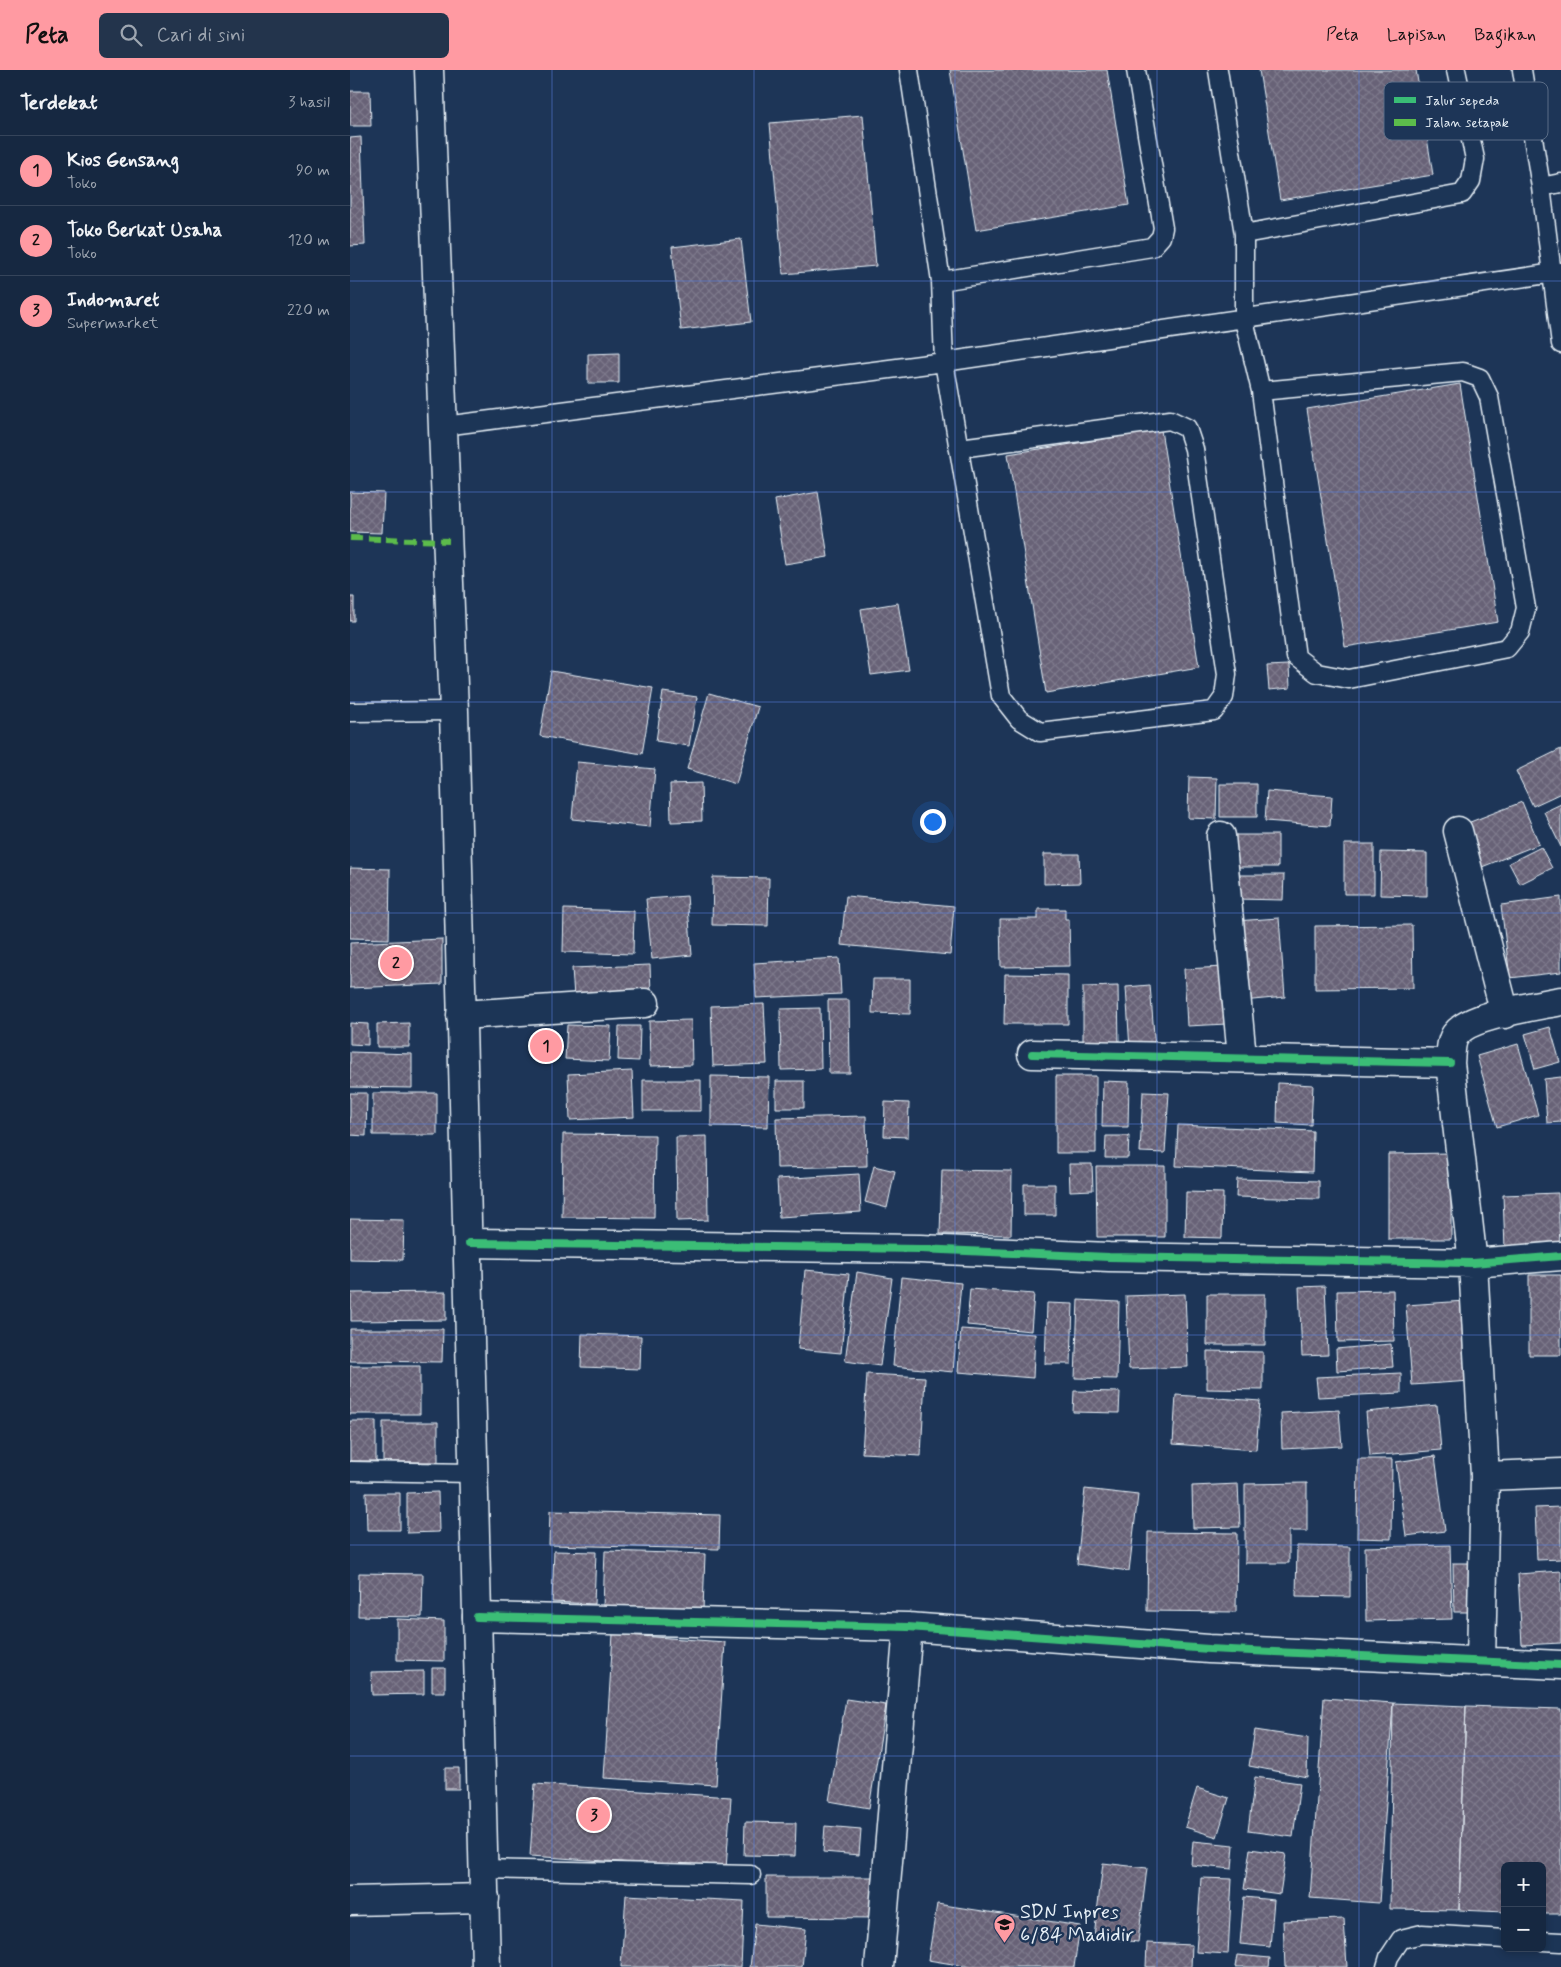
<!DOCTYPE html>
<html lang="id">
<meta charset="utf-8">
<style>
:root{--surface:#162841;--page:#23344c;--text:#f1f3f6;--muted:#9ea6b1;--line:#35445a;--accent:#ff9aa2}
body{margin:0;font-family:Mynerve,sans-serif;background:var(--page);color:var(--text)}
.controls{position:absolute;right:15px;bottom:15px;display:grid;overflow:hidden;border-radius:8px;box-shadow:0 2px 8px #0003}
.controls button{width:45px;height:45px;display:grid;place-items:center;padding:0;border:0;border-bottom:1px solid var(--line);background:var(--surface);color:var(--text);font:25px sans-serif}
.you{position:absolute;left:582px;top:751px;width:18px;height:18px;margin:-12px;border:4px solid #fff;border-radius:50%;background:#1a73e8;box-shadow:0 0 0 8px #1a73e833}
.badge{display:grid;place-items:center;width:32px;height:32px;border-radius:50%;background:var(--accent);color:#111;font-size:16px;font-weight:700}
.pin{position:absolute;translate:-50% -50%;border:2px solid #fff;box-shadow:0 1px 5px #0006}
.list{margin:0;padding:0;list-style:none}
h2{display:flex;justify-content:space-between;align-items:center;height:65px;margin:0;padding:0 20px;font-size:21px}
h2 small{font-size:16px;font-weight:400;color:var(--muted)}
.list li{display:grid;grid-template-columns:32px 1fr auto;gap:15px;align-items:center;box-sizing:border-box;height:70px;padding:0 20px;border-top:1px solid var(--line)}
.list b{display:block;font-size:19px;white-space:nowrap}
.list p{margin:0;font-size:16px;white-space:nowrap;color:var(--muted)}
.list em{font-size:16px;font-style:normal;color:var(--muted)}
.icon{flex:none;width:28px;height:28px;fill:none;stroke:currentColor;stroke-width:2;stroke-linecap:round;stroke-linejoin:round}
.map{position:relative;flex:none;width:1211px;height:1897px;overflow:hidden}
header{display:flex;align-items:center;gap:30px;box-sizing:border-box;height:70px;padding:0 25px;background:var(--accent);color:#111}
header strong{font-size:24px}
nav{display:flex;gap:28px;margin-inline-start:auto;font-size:18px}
.search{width:350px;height:45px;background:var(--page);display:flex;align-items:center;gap:12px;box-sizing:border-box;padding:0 18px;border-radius:8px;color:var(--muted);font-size:19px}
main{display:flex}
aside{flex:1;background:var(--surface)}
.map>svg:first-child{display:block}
.building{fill:url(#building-cross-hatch);stroke:#e8f1f8}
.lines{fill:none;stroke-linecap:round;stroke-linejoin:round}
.lane-casing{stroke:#e8f1f8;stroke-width:21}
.street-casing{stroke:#e8f1f8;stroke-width:31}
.highway-casing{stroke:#e8f1f8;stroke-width:31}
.lane{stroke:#1d3557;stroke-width:18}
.street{stroke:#1d3557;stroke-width:28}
.highway{stroke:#1d3557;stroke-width:28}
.quiet{stroke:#5cbc4b;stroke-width:6;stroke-dasharray:12 6;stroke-linecap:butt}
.cycleway-casing{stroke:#1d3557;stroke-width:11}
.cycleway{stroke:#3abd76;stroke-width:8}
.grid{fill:none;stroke:#5a7fe2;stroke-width:1;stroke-opacity:0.55}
.labels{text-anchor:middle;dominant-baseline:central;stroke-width:5;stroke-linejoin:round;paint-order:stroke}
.poi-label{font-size:20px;fill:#e8f1f8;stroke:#1d3557;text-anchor:start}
.key{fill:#1d3557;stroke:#5a6d87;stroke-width:1}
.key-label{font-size:14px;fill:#e8f1f8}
</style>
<header>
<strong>Peta</strong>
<div class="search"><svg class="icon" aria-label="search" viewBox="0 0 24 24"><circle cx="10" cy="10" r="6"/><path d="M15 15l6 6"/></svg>Cari di sini</div>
<nav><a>Peta</a><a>Lapisan</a><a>Bagikan</a></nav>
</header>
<main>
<aside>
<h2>Terdekat<small>3 hasil</small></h2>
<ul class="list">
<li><span class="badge">1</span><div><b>Kios Gensang</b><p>Toko</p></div><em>90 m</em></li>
<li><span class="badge">2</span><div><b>Toko Berkat Usaha</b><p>Toko</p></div><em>120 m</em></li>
<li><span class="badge">3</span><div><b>Indomaret</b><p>Supermarket</p></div><em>220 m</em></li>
</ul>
</aside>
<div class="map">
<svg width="1211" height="1897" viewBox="0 0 1211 1897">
<defs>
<pattern id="building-cross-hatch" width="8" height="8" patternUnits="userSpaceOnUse" patternTransform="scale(1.25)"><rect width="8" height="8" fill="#676277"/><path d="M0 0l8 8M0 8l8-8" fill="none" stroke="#7d798b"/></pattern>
</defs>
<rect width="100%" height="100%" fill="#1d3557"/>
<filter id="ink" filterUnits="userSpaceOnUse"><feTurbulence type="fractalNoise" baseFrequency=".02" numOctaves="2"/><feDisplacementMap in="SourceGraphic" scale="10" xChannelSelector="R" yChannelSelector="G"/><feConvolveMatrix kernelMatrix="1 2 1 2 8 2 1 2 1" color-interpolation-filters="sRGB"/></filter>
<g filter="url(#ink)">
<!-- building -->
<path class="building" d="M600 0H757L779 135 626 160Z
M909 0H1066L1083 105 930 130Z
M0 21H20L21 56H0Z
M513 45 526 196 433 204 420 53Z
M11 67 15 175 0 176V68Z
M391 169 401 252 331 260 322 177Z
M269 283V313H238V284Z
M1110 314 1148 552 995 577 957 339Z
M811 360 849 597 696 623 658 384Z
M0 422 34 423 32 463 0 462Z
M468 422 478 487 435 494 425 430Z
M0 527H4V551H0Z
M548 533 559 600 521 605 511 539Z
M939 595 940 618 919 620 917 596Z
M201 601 303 618 292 684 190 666Z
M313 622 347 627 339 676 306 671Z
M359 623 408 637 386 714 337 699Z
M1211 679V723L1183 736 1166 701Z
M227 692 305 699 300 757 222 749Z
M839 707 867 708 866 749 838 748Z
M351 713 352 751 321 752 320 714Z
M870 714H907V747H870Z
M917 721 982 726 980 756 915 751Z
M1172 732 1189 774 1132 797 1115 754Z
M1211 734V777L1194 742Z
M881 765H928V797H881Z
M994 774H1024V824H994Z
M1191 777 1202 798 1170 814 1159 793Z
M1031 782 1077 783V826L1030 825Z
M694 784H729L730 813 694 814Z
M0 798 40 799 39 869 0 868Z
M886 805H934L933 830 886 829Z
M363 807 419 808 418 856 362 855Z
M337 826 342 885 302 889 296 829Z
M496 826 604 836 600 885 491 875Z
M1211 827V902L1160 908 1151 835Z
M214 839 284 841 283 884 213 882Z
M688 839H715V849H719L720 896 651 897 650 849H688Z
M929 848 935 927 892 931 885 851Z
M1062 855 1063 918 965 919V856Z
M92 869V914L0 918V873Z
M489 888 491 924 406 928 404 893Z
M300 895 301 923 224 927 222 898Z
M874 897 877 954 837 956 834 899Z
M655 904 718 905V954H654Z
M523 909H560V944L522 943Z
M800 915 805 977 780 979 776 917Z
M768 916 769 975H733V917Z
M478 930H499L500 1003H479Z
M414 934 417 994 363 996 361 936Z
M470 938 471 999 431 1000 430 939Z
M341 950 342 995 300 996 299 951Z
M0 953 18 954V975L0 974Z
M59 953V977H27V954Z
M217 955 261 956 259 991 215 989Z
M269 956H290L289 991 268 990Z
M1200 957 1210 992 1185 999 1175 964Z
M1168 974 1188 1045 1147 1057 1127 986Z
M0 982 62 984V1018L0 1017Z
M282 1001 284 1047 220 1050 218 1004Z
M361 1006 419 1007 418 1057 361 1056Z
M706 1006H746V1083H706Z
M1211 1007V1052L1197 1053 1194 1009Z
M293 1010H351V1041H293Z
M426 1011H454V1038H426Z
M753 1011 779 1012 778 1057H752Z
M928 1013 963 1015 961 1055 927 1053Z
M793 1022 819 1023 815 1083 790 1082Z
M0 1023H17L16 1066 0 1065Z
M23 1023H87V1065H23Z
M535 1032 559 1033 558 1067 534 1066Z
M516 1046 517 1096 427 1098 426 1048Z
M828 1055 963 1061 962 1102 826 1096Z
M213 1064 305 1065 304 1148 212 1147Z
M357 1066 358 1150 327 1151 326 1067Z
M756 1066H779L778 1088H755Z
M1101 1083V1169H1038V1084Z
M719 1094H742L743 1120 720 1121Z
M524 1096 545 1101 537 1138 515 1132Z
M746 1096H815V1167H747Z
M592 1100 662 1101 661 1165 590 1164Z
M509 1104 511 1142 429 1147 427 1109Z
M887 1109 969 1111V1129L886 1127Z
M674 1114H705V1145H674Z
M836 1122 873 1123 872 1168 835 1167Z
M1208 1123 1210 1177 1155 1179 1153 1125Z
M0 1149 54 1150 53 1190 0 1189Z
M455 1200 499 1204 491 1283 448 1279Z
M507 1202 542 1208 530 1296 495 1291Z
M1179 1205H1211V1285H1179Z
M551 1207 611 1213 603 1302 543 1296Z
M975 1216 978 1285 952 1286 949 1217Z
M620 1219 684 1224 681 1261 617 1255Z
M1043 1220 1044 1271 988 1272 987 1221Z
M96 1222V1250L1 1251V1223Z
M835 1224 838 1297 779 1299 776 1226Z
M857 1224H915V1275H857Z
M728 1230 769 1232 767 1309 725 1308Z
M1115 1231 1121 1311 1062 1315 1056 1235Z
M697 1233 723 1234 721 1294H695Z
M0 1259H93L92 1292 0 1291Z
M611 1259 685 1264 683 1308 608 1302Z
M232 1264 291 1266 290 1299 231 1297Z
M1041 1274 1043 1297 987 1301 986 1279Z
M857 1281 913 1282V1320L857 1319Z
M0 1296H70V1344H0Z
M1051 1303V1323L968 1327 966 1307Z
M517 1304 575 1307 571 1386 512 1383Z
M724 1321 770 1322 769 1343 723 1342Z
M826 1325 910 1331 906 1380 823 1374Z
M1087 1335 1091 1380 1020 1386 1016 1342Z
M989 1340 992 1376 932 1379 931 1343Z
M0 1351H26V1391H0Z
M33 1352H88V1392H33Z
M1085 1386 1095 1461 1056 1466 1046 1392Z
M1008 1389H1042L1041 1469 1007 1468Z
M957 1413V1461H939V1493H895V1414Z
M888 1414 890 1457 843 1458 842 1416Z
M735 1419 788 1425 779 1501 727 1494Z
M88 1422 89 1462 57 1463V1423Z
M16 1423H50V1460H17Z
M1211 1437V1489L1187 1490 1185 1438Z
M200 1441 370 1445 369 1479 199 1475Z
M798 1462 887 1463 886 1542 797 1541Z
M1100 1475 1102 1549 1016 1551 1015 1477Z
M947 1476 1000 1477V1527L946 1526Z
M204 1481 246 1482 244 1534 202 1532Z
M255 1481 355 1484 353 1540 253 1537Z
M1103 1493H1129L1130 1542H1104Z
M1211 1501V1573L1172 1575 1168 1504Z
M9 1503 73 1504 72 1547 8 1546Z
M47 1549 94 1551V1591L47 1590Z
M263 1564 375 1572 366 1715 254 1708Z
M82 1598H95V1622H82Z
M74 1601V1624L22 1625 21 1602Z
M974 1628 1043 1633 1029 1833 960 1828Z
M496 1629 536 1635 519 1738 479 1731Z
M1043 1633 1116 1636 1109 1840 1040 1839Z
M1116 1636 1211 1639V1844H1192V1796H1155V1842L1109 1840Z
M905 1660 958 1668 957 1707 899 1696Z
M95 1698H109V1719H95Z
M905 1707 950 1713 943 1767 898 1761Z
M185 1714 381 1727 376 1799 180 1786Z
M847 1718 879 1728 867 1767 835 1757Z
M395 1752 446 1753 445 1786 394 1785Z
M475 1756 511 1759 509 1785 473 1782Z
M843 1771 884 1775 882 1799 841 1795Z
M900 1779 936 1784 930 1824 894 1819Z
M753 1793 797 1798 788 1872 744 1867Z
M416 1807H526V1848L416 1847Z
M851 1808 882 1809 878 1884 846 1882Z
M276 1825 394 1831 391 1897H271Z
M894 1827 924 1830 920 1877 890 1874Z
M587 1834 730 1856 724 1897H621L578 1890Z
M994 1849 997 1897H935L933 1851Z
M405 1854 456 1859 452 1897H400Z
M797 1873 842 1875 841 1897H796Z
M887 1885 920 1888 919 1897H885Z"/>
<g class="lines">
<defs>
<path id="lane" d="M559 0 591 211 594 292 651 626 669 649 690 662 864 641 874 627 877 604 844 379 837 358 820 350 610 378
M868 0 894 164V250L911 321 946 587 967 603 999 609 1157 578 1170 562 1176 538 1139 327 1130 308 1113 302 911 321
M1172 0 1191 117 1211 274
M1191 117 1211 113
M894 164 1112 124 1121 111 1125 89 1106 0
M591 211 802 177 811 167 813 158 786 0
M94 356 594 292 1211 202
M0 642 104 641
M0 1401 123 1403
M133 1799 401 1805
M1192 1871 1211 1872
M1036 1897 1039 1887 1051 1869 1072 1864 1155 1869"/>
<path id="street" d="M1108 761 1155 944
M871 766 892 987
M111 945 295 933
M682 984 1100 993
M119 1173 570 1179 759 1187 1123 1193 1211 1186
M1135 1406 1211 1403
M127 1547 558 1557 859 1579 1211 1595
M1131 1592 1135 1406 1123 1193 1100 993C1101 984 1100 970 1107 963 1121 945 1187 936 1211 931
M0 1831 135 1828
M529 1897 558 1557"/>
<path id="highway" d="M79 0 104 641 136 1897"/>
</defs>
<!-- lane casing -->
<use href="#lane" class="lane-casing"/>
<!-- street casing -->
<use href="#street" class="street-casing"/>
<!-- highway casing -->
<use href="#highway" class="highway-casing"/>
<!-- lane -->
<use href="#lane" class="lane"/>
<!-- street -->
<use href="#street" class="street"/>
<!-- highway -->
<use href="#highway" class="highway"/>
<!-- quiet -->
<path class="quiet" d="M0 468 99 471"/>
<defs>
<path id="cycleway" d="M682 984 1100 993
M119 1173 570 1179 759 1187 1123 1193 1211 1186
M127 1547 558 1557 859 1579 1211 1595"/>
</defs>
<!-- cycleway casing -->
<use href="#cycleway" class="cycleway-casing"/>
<!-- cycleway -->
<use href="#cycleway" class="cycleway"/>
</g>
</g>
<!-- grid -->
<path class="grid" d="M202 0V1897M404 0V1897M605 0V1897M807 0V1897M1009 0V1897M0 211H1211M0 422H1211M0 632H1211M0 843H1211M0 1054H1211M0 1265H1211M0 1475H1211M0 1686H1211"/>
<!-- icons -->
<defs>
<symbol id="school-pin" viewBox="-11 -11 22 30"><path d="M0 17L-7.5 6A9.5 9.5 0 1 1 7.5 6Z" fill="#ff9aa2" stroke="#1d3557"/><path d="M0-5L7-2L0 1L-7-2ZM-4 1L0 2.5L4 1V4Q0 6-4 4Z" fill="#111"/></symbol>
</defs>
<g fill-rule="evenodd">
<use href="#school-pin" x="642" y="1842" width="25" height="34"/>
</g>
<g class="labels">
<!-- poi labels -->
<g class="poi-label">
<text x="670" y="1842">SDN Inpres<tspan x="670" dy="23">6/84 Madidir</tspan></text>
</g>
</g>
<!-- legend -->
<rect x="1034" y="12" width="164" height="58" rx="8" class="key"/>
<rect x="1044" y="27" width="22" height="6" fill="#3abd76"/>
<rect x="1044" y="49" width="22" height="7" fill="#5cbc4b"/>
<g class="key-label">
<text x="1075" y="35">Jalur sepeda</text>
<text x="1075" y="57">Jalan setapak</text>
</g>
</svg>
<div class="controls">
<button>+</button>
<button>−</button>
</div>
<div class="you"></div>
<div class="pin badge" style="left:196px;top:976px">1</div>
<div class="pin badge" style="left:46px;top:893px">2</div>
<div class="pin badge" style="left:244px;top:1745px">3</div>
</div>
</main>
